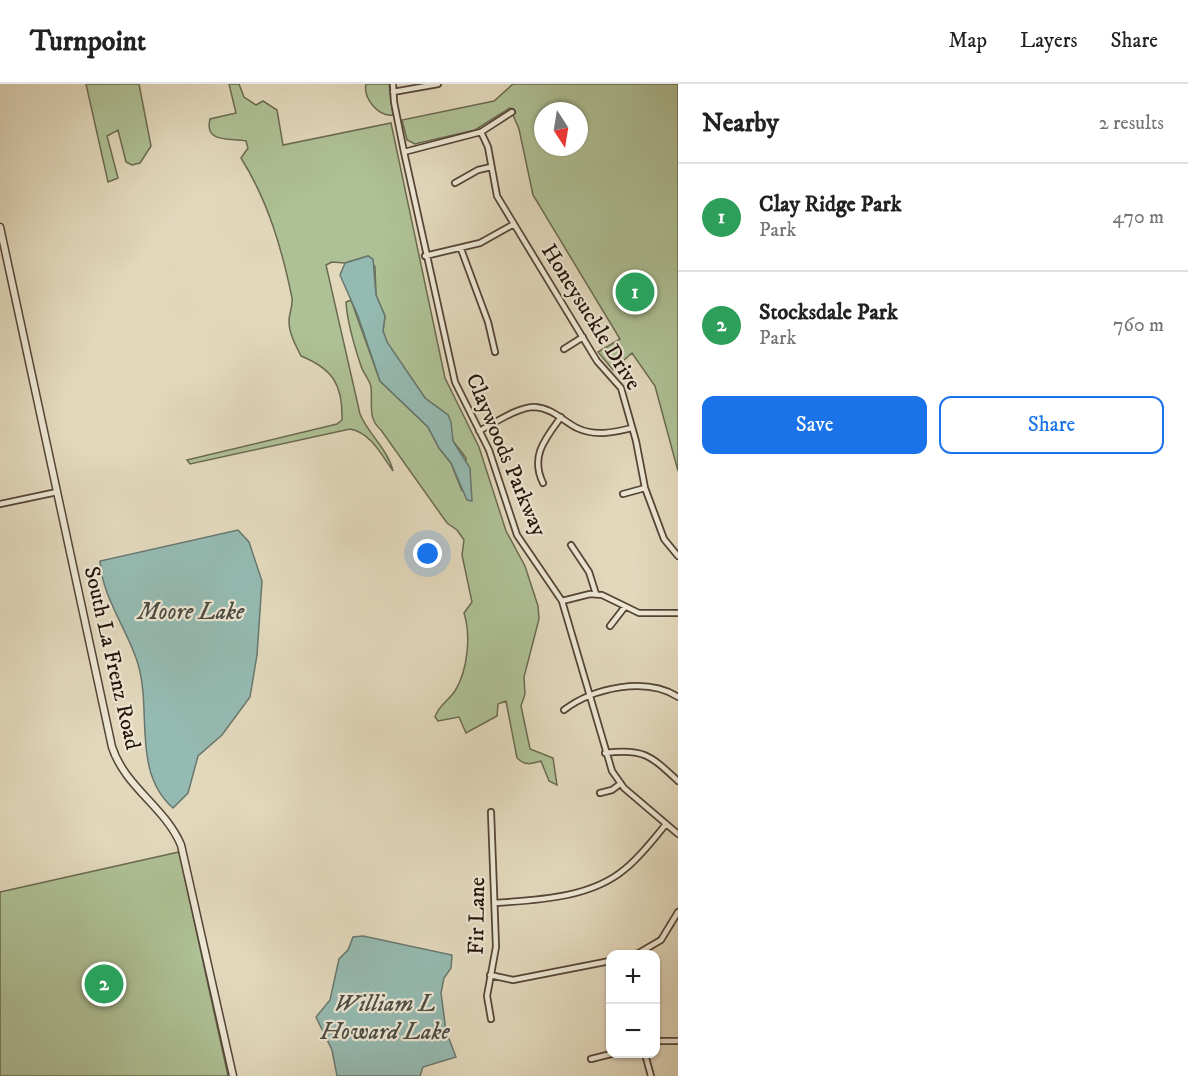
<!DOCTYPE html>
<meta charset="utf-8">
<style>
:root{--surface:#fff;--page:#f2f2f2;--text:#222;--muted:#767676;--line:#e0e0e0;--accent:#1a73e8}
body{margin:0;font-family:"IM FELL DW Pica",serif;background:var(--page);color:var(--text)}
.controls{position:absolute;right:18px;bottom:18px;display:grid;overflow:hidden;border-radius:12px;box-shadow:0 2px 4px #0004}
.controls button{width:54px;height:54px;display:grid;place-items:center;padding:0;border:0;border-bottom:2px solid var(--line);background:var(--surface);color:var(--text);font:30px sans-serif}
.compass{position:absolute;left:534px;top:18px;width:54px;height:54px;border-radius:50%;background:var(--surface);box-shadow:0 2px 4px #0004;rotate:168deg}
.you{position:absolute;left:428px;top:470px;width:21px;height:21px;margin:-15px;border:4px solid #fff;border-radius:50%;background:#1a73e8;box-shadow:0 0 0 9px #1a73e833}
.badge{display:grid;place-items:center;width:39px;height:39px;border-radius:50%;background:var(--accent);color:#fff;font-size:20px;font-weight:700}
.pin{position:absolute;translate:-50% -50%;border:3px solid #fff;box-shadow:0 2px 6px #0006}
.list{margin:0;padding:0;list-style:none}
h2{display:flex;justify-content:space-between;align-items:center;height:78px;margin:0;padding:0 24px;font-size:26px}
h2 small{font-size:20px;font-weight:400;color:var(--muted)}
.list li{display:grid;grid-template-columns:39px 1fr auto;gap:18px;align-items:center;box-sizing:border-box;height:108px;padding:0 24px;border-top:2px solid var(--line)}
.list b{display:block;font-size:22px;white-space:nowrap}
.list p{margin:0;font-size:20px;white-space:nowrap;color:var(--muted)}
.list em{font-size:20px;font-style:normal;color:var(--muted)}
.actions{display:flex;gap:12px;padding:18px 24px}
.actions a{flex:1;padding:14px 0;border:2px solid var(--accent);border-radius:12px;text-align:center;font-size:21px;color:var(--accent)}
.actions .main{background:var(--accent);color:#fff}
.map{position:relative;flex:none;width:678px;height:992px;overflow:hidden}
header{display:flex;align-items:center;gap:36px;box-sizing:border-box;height:84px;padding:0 30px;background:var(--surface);border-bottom:2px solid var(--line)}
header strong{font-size:28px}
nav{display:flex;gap:33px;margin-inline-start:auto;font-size:21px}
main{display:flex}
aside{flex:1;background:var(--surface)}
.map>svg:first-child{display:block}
.green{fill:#aec095;stroke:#6a6a50;stroke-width:1.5;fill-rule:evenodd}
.water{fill:#95bab1;stroke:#68776e;stroke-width:1.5}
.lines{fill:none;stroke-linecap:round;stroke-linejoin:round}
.minor-casing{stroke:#544436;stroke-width:8}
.tertiary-casing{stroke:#544436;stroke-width:9}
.minor{stroke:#ece6d3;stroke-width:4.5}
.tertiary{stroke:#ece6d3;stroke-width:6}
.labels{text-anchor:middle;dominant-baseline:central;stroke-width:4.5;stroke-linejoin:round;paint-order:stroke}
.street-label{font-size:22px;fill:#25130a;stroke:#ece6d3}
.water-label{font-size:24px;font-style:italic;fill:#4c4d44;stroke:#ece6d3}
</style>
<header>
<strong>Turnpoint</strong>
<nav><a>Map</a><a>Layers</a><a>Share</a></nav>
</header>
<main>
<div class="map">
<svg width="678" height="992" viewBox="0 0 678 992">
<rect width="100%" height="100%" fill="#e2d8bc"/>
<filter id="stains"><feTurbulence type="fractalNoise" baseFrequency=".00333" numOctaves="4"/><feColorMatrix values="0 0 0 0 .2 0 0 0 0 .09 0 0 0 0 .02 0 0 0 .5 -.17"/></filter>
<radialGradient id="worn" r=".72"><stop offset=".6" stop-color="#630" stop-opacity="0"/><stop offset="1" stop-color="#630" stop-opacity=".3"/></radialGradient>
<!-- green -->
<path class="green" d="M86 0H139L151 62 140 79 132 81 126 78 118 46 107 52 118 94 108 98Z
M229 0H239L244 13 256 21 263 17 277 26 283 61 391 39 445 294 479 363 506 447 525 482 538 522 539 535 524 593 525 610 521 622 530 665 553 674 557 701 549 697 541 677C531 680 525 682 517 674L506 617 498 620 497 632 466 649 459 633 438 637 435 633C438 622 449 616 455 607 468 586 471 551 464 529L472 518 462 471 464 456 457 446 447 439 381 346C367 334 373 320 371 303 370 296 363 289 361 282 355 264 347 236 346 218L351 216 380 297 428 343 439 364 451 379 462 407 466 374 453 357 448 331 425 314 387 259 383 247 385 232 376 211 375 183 368 172 345 179 332 178 326 181 360 330C368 350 388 365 393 387 381 370 371 349 350 345L190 380 187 376 337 340 342 336C343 301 333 285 301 272 296 262 289 250 289 237 289 229 293 223 292 214 282 165 268 117 241 74L248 64 246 57C229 54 204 59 210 35L236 29Z
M366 0H389L393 31C378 33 363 14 366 0Z
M513 0H678V387L655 302 632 269 613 286 598 268 620 255 533 111 519 45 510 24 475 46 415 60 407 56 402 36 494 17ZM543 27H579V63H543Z
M179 768 228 992H0V808Z"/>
<!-- water -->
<path class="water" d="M368 172 373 175 376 211 385 232 383 247 387 258 425 314 448 331 451 338 453 357 470 384 472 417 467 416 451 379 439 364 428 343 380 297 358 232 340 191 345 179Z
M238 446 249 458 262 497 257 571 250 613 222 651 198 672 188 709 173 724C132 688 152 628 138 580 128 546 102 514 100 477Z
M363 852 452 871 451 884 444 894 441 909 446 947 456 973 423 983 420 992H337L332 966 316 933 330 916 339 875 348 866 353 853Z"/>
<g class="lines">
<defs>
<path id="minor" d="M393 0 394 18 404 68 455 298 489 366 517 451 562 517 612 687 624 704 678 750
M393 8 438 0
M481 48 488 63 497 112 597 277 621 304 636 357 645 404 664 455 678 472
M404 68 481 48 512 28
M455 99 478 86 491 83
M461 165 488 238 495 268
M425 172 480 159 514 140
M564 265 583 253
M479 347C495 339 517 323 535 323 552 324 563 337 577 344 596 353 614 348 632 344
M543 399C530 372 545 355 561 333
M623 410 645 404
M0 420 57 408
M571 461 589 488 596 510
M562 517 590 510 602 511 639 529H678
M610 542 624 524
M564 626C593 604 646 592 678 613
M605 669C644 664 651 672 678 697
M600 709 612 706 620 700
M495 819C538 816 591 814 625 785 641 772 653 756 666 740
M637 870 661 856 678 828
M490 891 513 896 610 877
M491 935 487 912 496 863 491 728
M656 957H678
M645 970 651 992
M591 975 611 970"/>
<path id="tertiary" d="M0 143 112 663C125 703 165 723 181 761L233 992"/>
</defs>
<!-- minor casing -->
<use href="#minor" class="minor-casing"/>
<!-- tertiary casing -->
<use href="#tertiary" class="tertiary-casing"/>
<!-- minor -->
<use href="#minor" class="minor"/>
<!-- tertiary -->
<use href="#tertiary" class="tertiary"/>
</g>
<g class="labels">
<!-- street labels -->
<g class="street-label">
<text transform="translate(591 233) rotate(58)">Honeysuckle Drive</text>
<text transform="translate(506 371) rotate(67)">Claywoods Parkway</text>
<text transform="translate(112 574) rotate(77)">South La Frenz Road</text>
<text transform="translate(477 832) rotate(-89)">Fir Lane</text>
</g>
<!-- water labels -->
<g class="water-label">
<text x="191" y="528">Moore Lake</text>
<text x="385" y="920">William L<tspan x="385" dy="28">Howard Lake</tspan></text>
</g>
</g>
<rect width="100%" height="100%" filter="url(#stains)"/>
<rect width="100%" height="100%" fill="url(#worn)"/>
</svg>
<div class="controls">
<button>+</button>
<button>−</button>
</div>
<svg class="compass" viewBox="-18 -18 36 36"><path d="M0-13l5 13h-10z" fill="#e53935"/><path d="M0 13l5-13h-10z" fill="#767676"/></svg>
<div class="you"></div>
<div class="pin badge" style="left:635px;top:208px;background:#2e9e5b">1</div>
<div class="pin badge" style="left:104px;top:900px;background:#2e9e5b">2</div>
</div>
<aside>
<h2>Nearby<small>2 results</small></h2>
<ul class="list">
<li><span class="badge" style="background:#2e9e5b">1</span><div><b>Clay Ridge Park</b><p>Park</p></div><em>470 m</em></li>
<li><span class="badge" style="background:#2e9e5b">2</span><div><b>Stocksdale Park</b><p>Park</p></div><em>760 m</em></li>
</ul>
<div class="actions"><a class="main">Save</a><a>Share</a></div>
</aside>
</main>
